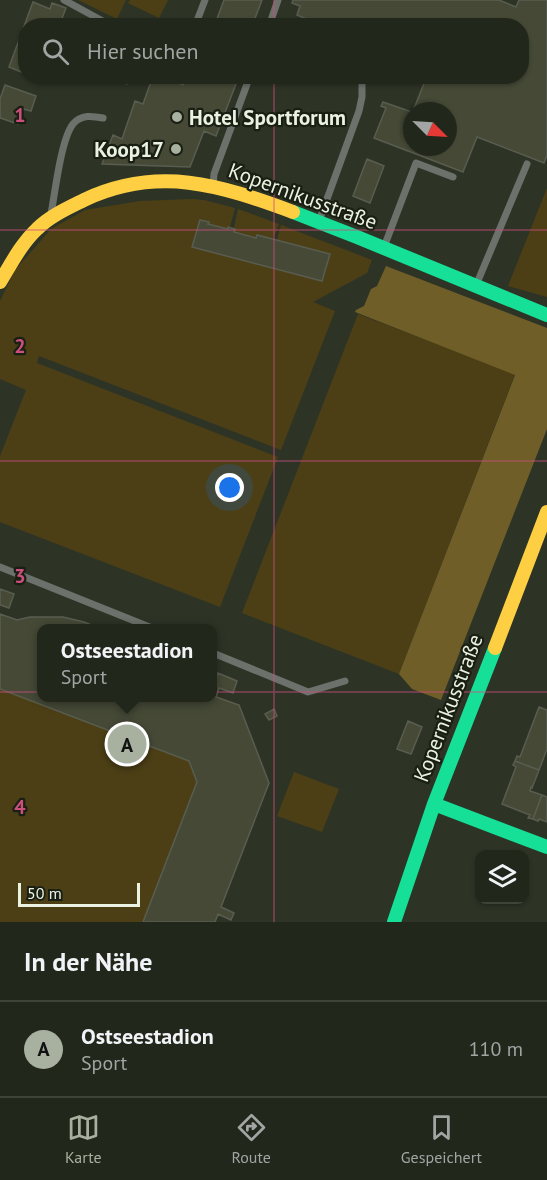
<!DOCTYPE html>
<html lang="de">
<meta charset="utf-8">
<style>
:root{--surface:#22271c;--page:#2a2f25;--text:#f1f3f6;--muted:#a2a5a3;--line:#3f443b;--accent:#a8b0a0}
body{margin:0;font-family:"PT Sans",sans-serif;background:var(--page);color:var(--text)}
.controls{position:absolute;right:18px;bottom:18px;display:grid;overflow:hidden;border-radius:12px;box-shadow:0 2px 4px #0004}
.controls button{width:54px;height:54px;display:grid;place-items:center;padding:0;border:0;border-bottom:2px solid var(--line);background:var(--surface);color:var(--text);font:30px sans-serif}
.compass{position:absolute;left:403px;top:102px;width:54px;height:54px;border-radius:50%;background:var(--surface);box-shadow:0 2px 4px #0004;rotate:114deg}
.scale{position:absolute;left:18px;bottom:15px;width:122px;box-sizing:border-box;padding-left:6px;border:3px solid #eaf3e2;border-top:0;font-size:16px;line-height:21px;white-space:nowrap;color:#eaf3e2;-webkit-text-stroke:4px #191f13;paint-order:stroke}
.you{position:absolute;left:230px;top:488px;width:21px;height:21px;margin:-15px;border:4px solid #fff;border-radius:50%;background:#1a73e8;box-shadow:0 0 0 9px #1a73e833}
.badge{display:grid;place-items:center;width:39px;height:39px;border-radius:50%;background:var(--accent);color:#111;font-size:20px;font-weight:700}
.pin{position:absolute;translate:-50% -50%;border:3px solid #fff;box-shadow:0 2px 6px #0006}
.popup{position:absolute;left:37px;top:624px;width:180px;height:78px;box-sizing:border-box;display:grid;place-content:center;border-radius:12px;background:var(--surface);filter:drop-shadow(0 2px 4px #0005);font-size:20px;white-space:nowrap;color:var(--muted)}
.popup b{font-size:22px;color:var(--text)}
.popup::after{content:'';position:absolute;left:50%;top:100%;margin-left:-12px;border:12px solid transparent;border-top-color:var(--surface)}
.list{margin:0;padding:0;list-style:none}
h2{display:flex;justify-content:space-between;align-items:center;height:78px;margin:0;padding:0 24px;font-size:26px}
h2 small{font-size:20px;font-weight:400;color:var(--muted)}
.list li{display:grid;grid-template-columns:39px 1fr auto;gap:18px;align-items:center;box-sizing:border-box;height:96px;padding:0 24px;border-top:2px solid var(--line)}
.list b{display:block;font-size:22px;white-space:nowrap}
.list p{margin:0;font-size:20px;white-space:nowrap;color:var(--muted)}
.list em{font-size:20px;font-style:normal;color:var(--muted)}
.icon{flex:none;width:33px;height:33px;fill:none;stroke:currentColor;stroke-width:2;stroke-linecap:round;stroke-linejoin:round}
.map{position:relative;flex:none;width:547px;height:922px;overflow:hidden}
.search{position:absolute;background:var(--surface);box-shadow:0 2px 4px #0004;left:18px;right:18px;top:18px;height:66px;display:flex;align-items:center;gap:15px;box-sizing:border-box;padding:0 21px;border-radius:24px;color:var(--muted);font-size:22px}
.sheet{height:174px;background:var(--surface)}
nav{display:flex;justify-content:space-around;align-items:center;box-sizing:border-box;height:84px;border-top:2px solid var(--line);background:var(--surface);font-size:16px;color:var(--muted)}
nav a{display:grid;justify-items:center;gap:3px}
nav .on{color:var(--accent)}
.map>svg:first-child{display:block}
.green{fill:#4c3f16}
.forest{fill:#705e28}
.building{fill:#454936;stroke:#595d50;stroke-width:1.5}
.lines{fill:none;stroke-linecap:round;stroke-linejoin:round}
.lane{stroke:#6d716c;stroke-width:7}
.fast{stroke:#16e098;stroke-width:14}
.slow{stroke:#ffcf43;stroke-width:14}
.grid{fill:none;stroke:#cc4f7d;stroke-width:1.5;stroke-opacity:0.55}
.poi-dot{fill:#a8b0a0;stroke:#191f13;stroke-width:2}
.labels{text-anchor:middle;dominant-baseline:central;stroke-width:4.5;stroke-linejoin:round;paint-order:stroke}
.poi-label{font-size:21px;font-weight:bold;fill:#eaf3e2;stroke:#191f13;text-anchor:start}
.street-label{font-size:21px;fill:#eaf3e2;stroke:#191f13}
.grid-label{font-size:20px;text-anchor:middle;font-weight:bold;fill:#cc4f7d;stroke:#191f13;stroke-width:4.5;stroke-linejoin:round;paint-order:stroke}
</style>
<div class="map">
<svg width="547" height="922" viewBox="0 0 547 922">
<rect width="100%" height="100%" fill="#2d3426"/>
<!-- green -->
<path class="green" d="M78 0H126L117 19Z
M130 0H168L159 18 128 3Z
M547 188V297L508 286Z
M192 199 204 200 235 208 230 227 228 229 208 224 209 222 200 220 192 247 322 281 330 254 277 240 281 225 372 260 367 273 313 302 335 311 281 450 39 356 37 363 278 457 220 607 0 522V456L26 390 0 379V301L15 270 51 229 85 210 140 201Z
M238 209 279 224 273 239 257 235 256 238 234 232 235 229 234 228Z
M358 314 515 374 399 674 242 613Z
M0 614 17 620 30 617H63L84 622 99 628H42V698H213V687L218 673 237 681 233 693 220 688 217 696 239 705 269 783 221 907 234 913 231 920 218 914 215 922H0Z
M294 772 339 789 322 832 277 816Z"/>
<!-- forest -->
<path class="forest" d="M386 266 547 328V429L441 700 412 689 399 674 515 375 355 312 356 310 364 306 371 289 377 286Z"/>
<!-- building -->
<path class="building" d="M224 0H262L252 26H206L208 22 215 24Z
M293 0H499L516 7 519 0H547V155L544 163 477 137 463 172 374 138 386 108 381 106 383 102 412 112V147H448V111H413L427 76H522V26H323L297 15 300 6 292 3Z
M33 2 50 9 52 3 66 8 59 26H26V74L9 67Z
M109 76H130L127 84Z
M153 76H161L183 85 187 76H239L216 136 204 131 190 167 102 164 113 135 122 139 135 101 143 104Z
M5 85 36 96 31 111 23 109 18 124 0 118V99Z
M367 159 384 166 370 203 353 196Z
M200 220 209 222 208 224 228 229V227L235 229 234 232 256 238 257 235 330 254 322 281 192 247Z
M0 589 14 594 9 608 0 605Z
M0 614 17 620 30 617H63L84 622 99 628H42V698H213V687L218 673 237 681 233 693 219 688 216 697 239 705 269 783 221 907 234 913 231 920 218 914 215 922H143L197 782 189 761 0 689Z
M539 707 547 710V749L539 770 515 761 517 756 520 757Z
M274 709 277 716 269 720 265 714Z
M408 721 422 727 411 754 397 749Z
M515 761 539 770 532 788 531 787 530 791 542 795 533 819 528 818 530 815 502 804 516 767 513 765Z
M542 795 547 797V822L539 819 538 821 533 819Z"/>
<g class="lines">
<!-- lane -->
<path class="lane" d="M64 0 110 25
M195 26 205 0
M269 26 278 0
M213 186 214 174 250 76
M51 214C55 193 61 139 73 124 81 114 93 116 103 118
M319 221 359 111 362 97V80L359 76
M384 247 416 163 453 177
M477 283 527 164
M0 567 152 628
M213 653 308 692 345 681"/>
<!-- fast -->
<path class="fast" d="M293 212 357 237 547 315
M434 804 547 847
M394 922 434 804 495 648"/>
<!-- slow -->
<path class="slow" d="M0 282C11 264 21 244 37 229 50 216 68 208 84 200 158 165 220 185 293 212
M495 648 547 512"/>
</g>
<!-- grid -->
<path class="grid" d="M274 0V26M274 76V922M0 230H547M0 461H547M0 692H547"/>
<!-- markers -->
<g class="poi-dot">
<circle cx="177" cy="117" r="6"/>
<circle cx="176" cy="149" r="6"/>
</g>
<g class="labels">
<!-- poi labels -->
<g class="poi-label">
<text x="189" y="117">Hotel Sportforum</text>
<text x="164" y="149" text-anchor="end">Koop17</text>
</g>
<!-- street labels -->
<g class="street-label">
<text transform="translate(303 196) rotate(20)">Kopernikusstraße</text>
<text transform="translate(448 708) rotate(-69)">Kopernikusstraße</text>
</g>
</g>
<g class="grid-label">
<text x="20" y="122">1</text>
<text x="20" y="353">2</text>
<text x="20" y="583">3</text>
<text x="20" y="814">4</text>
</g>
</svg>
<div class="controls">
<button><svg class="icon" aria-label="layers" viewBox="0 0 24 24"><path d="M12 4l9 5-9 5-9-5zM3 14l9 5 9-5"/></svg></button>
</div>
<svg class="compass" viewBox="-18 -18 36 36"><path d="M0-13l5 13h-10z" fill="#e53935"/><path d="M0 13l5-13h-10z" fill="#a2a5a3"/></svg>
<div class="scale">50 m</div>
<div class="you"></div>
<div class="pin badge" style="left:127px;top:744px">A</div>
<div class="popup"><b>Ostseestadion</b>Sport</div>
<div class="search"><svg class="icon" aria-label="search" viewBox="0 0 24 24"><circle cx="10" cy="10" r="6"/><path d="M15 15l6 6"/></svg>Hier suchen</div>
</div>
<section class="sheet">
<h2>In der Nähe<small></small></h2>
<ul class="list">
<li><span class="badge">A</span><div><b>Ostseestadion</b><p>Sport</p></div><em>110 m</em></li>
</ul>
</section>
<nav>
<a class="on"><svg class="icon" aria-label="map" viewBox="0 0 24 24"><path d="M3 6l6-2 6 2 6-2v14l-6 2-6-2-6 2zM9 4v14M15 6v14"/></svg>Karte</a>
<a><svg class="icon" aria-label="directions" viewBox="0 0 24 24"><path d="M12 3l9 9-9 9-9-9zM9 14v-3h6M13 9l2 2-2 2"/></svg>Route</a>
<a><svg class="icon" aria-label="saved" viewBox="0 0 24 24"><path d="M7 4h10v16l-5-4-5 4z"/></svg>Gespeichert</a>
</nav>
